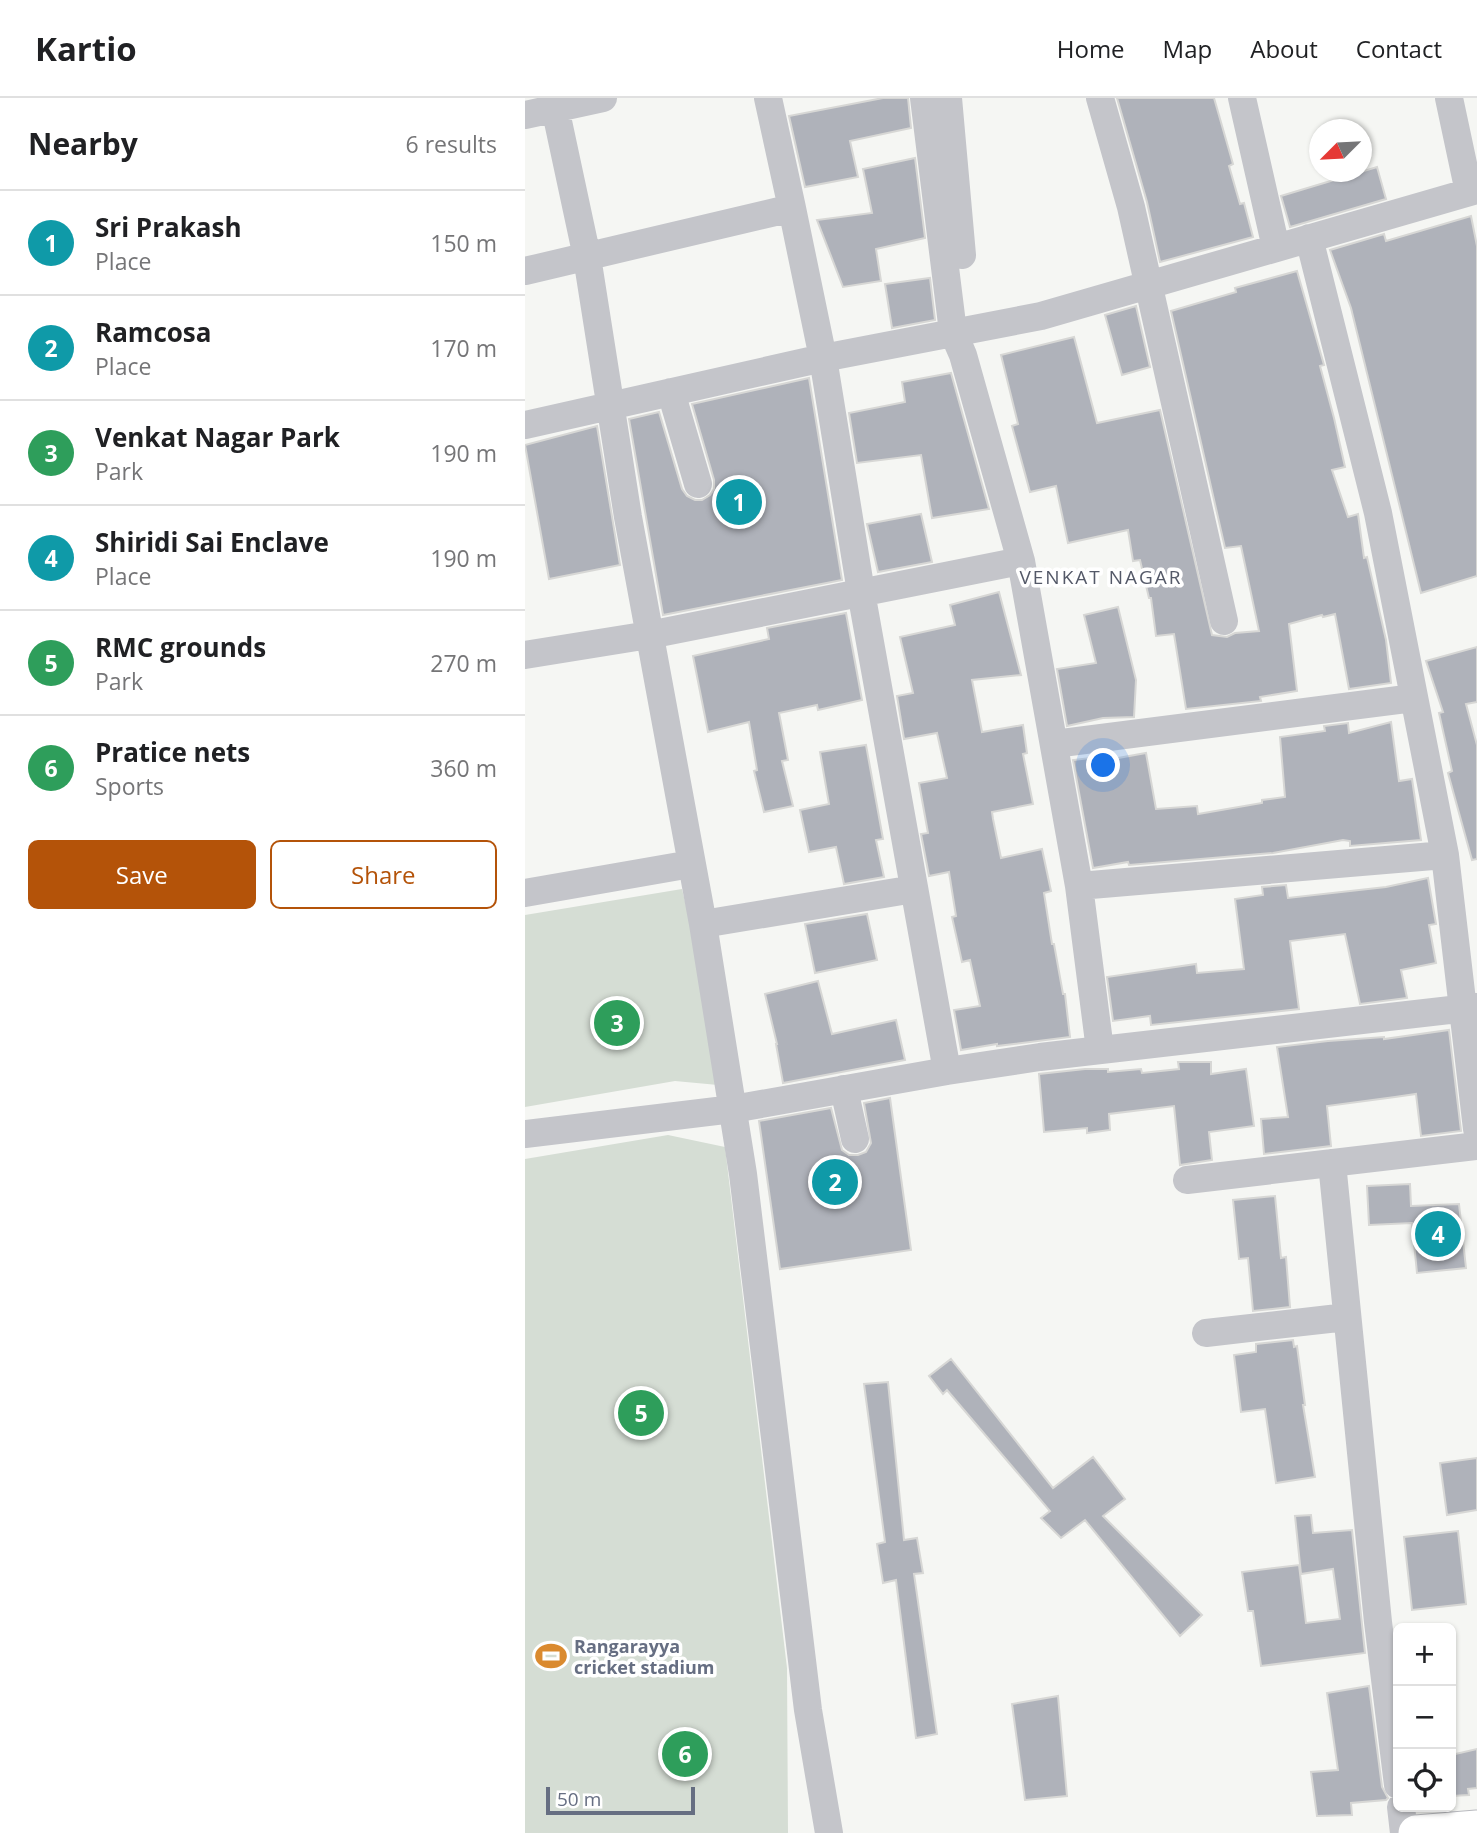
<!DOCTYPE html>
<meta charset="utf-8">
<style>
:root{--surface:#fff;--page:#f2f2f2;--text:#202124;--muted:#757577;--line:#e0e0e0;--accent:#b45309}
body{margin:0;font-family:"Open Sans",sans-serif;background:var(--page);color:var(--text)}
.controls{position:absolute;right:21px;bottom:21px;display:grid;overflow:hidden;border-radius:10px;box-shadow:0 2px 5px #0004}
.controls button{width:63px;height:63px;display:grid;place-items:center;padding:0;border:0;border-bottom:2px solid var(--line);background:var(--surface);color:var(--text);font:35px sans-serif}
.compass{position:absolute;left:784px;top:21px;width:63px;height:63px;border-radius:50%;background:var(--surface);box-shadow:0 2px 5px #0004;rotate:246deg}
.scale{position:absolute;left:21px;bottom:18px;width:149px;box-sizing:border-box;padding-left:7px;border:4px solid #666e82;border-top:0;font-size:19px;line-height:24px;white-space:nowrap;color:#666e82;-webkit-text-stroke:5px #fff;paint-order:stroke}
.you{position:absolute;left:579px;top:668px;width:24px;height:24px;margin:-18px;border:5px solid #fff;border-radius:50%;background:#1a73e8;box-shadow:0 0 0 10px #1a73e833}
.badge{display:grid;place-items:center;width:46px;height:46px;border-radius:50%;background:var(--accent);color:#fff;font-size:23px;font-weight:700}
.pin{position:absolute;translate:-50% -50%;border:4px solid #fff;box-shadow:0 2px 7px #0006}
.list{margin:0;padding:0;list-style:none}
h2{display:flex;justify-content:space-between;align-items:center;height:91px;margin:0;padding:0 28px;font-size:30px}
h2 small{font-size:23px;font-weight:400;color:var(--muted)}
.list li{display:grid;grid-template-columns:46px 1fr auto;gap:21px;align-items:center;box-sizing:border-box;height:105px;padding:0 28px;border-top:2px solid var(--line)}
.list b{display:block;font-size:26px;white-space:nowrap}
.list p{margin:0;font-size:23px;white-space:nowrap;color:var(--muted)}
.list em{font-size:23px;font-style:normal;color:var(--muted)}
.actions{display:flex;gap:14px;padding:21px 28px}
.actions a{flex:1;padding:16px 0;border:2px solid var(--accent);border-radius:10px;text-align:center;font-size:24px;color:var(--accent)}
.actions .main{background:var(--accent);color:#fff}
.icon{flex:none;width:38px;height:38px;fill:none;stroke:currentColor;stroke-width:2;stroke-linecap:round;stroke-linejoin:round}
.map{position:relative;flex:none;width:952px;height:1735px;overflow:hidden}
header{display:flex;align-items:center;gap:42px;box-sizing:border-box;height:98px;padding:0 35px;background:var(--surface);border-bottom:2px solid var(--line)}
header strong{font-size:33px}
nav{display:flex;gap:38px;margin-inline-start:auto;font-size:24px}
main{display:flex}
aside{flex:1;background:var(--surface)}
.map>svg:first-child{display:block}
.green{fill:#d5ddd4}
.building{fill:#afb2ba;stroke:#d7d7d5;stroke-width:2}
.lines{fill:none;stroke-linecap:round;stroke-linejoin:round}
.major-casing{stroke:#b9babf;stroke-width:37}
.minor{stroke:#c4c5ca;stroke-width:28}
.major{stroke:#fff;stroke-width:35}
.labels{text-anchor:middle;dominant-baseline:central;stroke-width:7;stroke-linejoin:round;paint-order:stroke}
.poi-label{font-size:18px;font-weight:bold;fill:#666e82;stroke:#fff;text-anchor:start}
.neighbourhood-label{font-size:19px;letter-spacing:2px;fill:#545968;stroke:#fff}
</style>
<header>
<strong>Kartio</strong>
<nav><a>Home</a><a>Map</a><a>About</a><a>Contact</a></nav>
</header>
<main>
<aside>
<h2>Nearby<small>6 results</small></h2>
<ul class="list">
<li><span class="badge" style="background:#0f9aa8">1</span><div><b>Sri Prakash</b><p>Place</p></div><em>150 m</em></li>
<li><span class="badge" style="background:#0f9aa8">2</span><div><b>Ramcosa</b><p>Place</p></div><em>170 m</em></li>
<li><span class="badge" style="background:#2e9e5b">3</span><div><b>Venkat Nagar Park</b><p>Park</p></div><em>190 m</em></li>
<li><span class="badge" style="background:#0f9aa8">4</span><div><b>Shiridi Sai Enclave</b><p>Place</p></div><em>190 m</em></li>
<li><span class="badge" style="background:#2e9e5b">5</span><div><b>RMC grounds</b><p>Park</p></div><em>270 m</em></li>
<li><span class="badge" style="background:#2e9e5b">6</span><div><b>Pratice nets</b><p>Sports</p></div><em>360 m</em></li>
</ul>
<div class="actions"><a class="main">Save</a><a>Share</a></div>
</aside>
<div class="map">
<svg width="952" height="1735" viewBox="0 0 952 1735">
<rect width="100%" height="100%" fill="#f5f6f3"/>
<!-- green -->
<path class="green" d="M157 791 175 867 193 987 150 983 0 1009V817Z
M143 1037 200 1049 262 1570 263 1735H0V1061Z"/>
<!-- building -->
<path class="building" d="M358 0H383L386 30 325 43 333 79 280 89 264 18Z
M592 0H689L708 66 704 68 715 106 719 105 728 139 635 164 622 104Z
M390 60 400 140 351 151 356 183 318 189 292 122 347 115 338 71Z
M852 69 861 101 765 129 756 98Z
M946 118 952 148V478L896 495 826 210 805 152 859 136 861 143Z
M772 173 799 267 795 268 809 320 820 369 807 372 823 419 833 416 839 460 842 459 861 542 866 585 824 591 810 516 798 519 797 517 764 526 772 593 735 599 736 603 661 611 649 536 631 538 626 500H624L615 462 608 463 603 432 543 445 531 388 505 394 487 328 493 326 476 257 549 239 572 325 635 312 687 537 702 539 710 535 734 533 716 448 700 450 646 213 711 194 710 190Z
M405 180 410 222 367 230 360 186Z
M611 208 625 269 597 277 580 217Z
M426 275 464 411 407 420 396 357 332 365 324 315 380 304 377 284Z
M284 280 317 482 138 517 104 321 134 314 157 391 162 398 170 402H177L185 397 189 391V382L167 306Z
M72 328 95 467 24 481 0 347Z
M396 416 407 464 353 474 342 426Z
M474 494 496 577 447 582 457 634 498 627 502 655 498 656 508 706 467 714 468 721 476 760 517 751 526 793 519 795 527 846H529L538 896H540L545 939 472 948V946L436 952 429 912 455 908 445 862 437 864 427 819 431 818 424 774 404 778 396 736 403 735 394 685 422 680 412 635 379 641 372 598 388 595 375 539 430 527 425 507Z
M593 509 611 582 609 619 578 620 542 628 532 571 571 565 559 517Z
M321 515 337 602 293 612 292 607 254 615 263 662 257 663 268 708 239 714 229 673 232 672 224 624 183 634 168 558 244 541 242 530Z
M952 549V604L941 606 952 647V761L947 762 923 675 927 673 914 615 918 614 901 563Z
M866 624 874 683 887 681 896 742 825 748V743L818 742 748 755 604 767 603 764 568 770 548 662 582 658V662L621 655 631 711 672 708 673 716 737 705V702L760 699 755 639 800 633 799 628 823 625 824 635Z
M341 647 358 741 351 742 359 779 319 786 311 749 284 754 275 712 304 706 295 654Z
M903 780 911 826 904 827 911 865 876 872 882 900 835 906 820 836 765 843 774 911 626 927 625 918 588 923 582 879 671 866 672 875 719 871 710 801 738 797 737 789 761 787 763 800 861 789Z
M342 816 352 862 290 875 280 826Z
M293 883 307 936 371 922 380 962 258 985 251 946H252L240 896Z
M924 932 936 1033 896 1038 891 996 870 999 802 1008 806 1048 739 1056 736 1021 763 1019 752 949 803 943 859 939V941Z
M653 964H686V976L721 971 729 1028 684 1034 687 1062 655 1067 649 1008 584 1016 585 1032 562 1035V1030L519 1034 514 976 560 971H583V974L616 971 617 975 654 971Z
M365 1000 386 1152 255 1171 234 1023 306 1010 317 1052 324 1057H333L341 1054 346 1045 339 1005Z
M885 1086 886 1108 934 1106 941 1170 892 1175 887 1125 844 1127 842 1088Z
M750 1098 756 1160 761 1159 765 1209 728 1213 723 1160 714 1161 708 1102Z
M768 1242 769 1249 772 1248 780 1307H778L790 1379 751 1385 740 1311 716 1314 709 1257 731 1254V1246Z
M426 1261 528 1390 568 1359 600 1401 578 1418 677 1517 655 1538 560 1422 536 1440 516 1420 525 1413 422 1292 418 1296 404 1278Z
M363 1284 379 1442 392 1440 398 1475 389 1476 412 1636 391 1640 371 1482 358 1485 352 1446 360 1444 339 1286Z
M952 1360V1412L922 1417 915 1365Z
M786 1417 788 1435 827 1432 840 1555 736 1568 728 1513H723L717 1474 774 1467 781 1525 815 1521 808 1471 776 1476 770 1418Z
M933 1433 941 1506 887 1512 879 1439Z
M844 1588 857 1689 863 1700 861 1702 826 1705 827 1717 792 1718 786 1674 813 1672 802 1595Z
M533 1598 542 1698 500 1702 487 1606Z
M952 1651V1690L943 1691 944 1697 926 1698V1657Z"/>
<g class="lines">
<defs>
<path id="major" d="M891 1735 952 1730"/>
</defs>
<!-- major casing -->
<use href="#major" class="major-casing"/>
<!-- minor -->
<path class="minor" d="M28 0 62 159 103 419 178 826 218 1076 283 1612 304 1735
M243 0 267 110
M423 0 437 157
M575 0 606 109 699 523
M717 0 751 150
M924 0 944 94
M0 17 78 0
M784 140 853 415 920 757 952 1031
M0 173 267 110 298 260 336 494 422 973
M146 294 173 386
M0 327 298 260 516 218 952 92
M496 463 554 788 920 757
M0 557 124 537 496 463 438 257 428 234 399 0
M529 646 889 600
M554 788 575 952
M0 795 166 766
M178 826 389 791
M319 991 330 1041
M0 1036 208 1011 422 973 515 959 952 909
M807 1065 853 1524 873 1687
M662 1082 952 1048
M681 1235 822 1219
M876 1709 879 1735"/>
<!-- major -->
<use href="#major" class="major"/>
</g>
<!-- icons -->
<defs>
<symbol id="stadium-bare" viewBox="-9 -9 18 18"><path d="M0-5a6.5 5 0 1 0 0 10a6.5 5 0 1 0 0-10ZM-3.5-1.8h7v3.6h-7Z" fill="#da8a2f" stroke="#fff" stroke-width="2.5" paint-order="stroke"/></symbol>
</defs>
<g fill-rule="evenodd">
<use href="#stadium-bare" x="4" y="1536" width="44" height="44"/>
</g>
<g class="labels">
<!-- poi labels -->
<g class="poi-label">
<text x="49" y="1548">Rangarayya<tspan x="49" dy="21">cricket stadium</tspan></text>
</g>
<!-- neighbourhood labels -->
<g class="neighbourhood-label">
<text x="576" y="479">VENKAT NAGAR</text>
</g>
</g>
</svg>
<div class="controls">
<button>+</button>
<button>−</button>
<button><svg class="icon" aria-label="locate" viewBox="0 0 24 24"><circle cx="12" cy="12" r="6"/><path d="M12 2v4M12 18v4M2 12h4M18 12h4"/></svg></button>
</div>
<svg class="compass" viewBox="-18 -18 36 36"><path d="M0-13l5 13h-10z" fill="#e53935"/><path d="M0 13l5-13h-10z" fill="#757577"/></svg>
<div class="scale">50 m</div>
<div class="you"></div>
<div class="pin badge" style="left:214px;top:404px;background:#0f9aa8">1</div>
<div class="pin badge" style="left:310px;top:1084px;background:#0f9aa8">2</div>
<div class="pin badge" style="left:92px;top:925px;background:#2e9e5b">3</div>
<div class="pin badge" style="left:913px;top:1136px;background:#0f9aa8">4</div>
<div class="pin badge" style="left:116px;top:1315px;background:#2e9e5b">5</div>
<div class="pin badge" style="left:160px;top:1656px;background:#2e9e5b">6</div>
</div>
</main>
